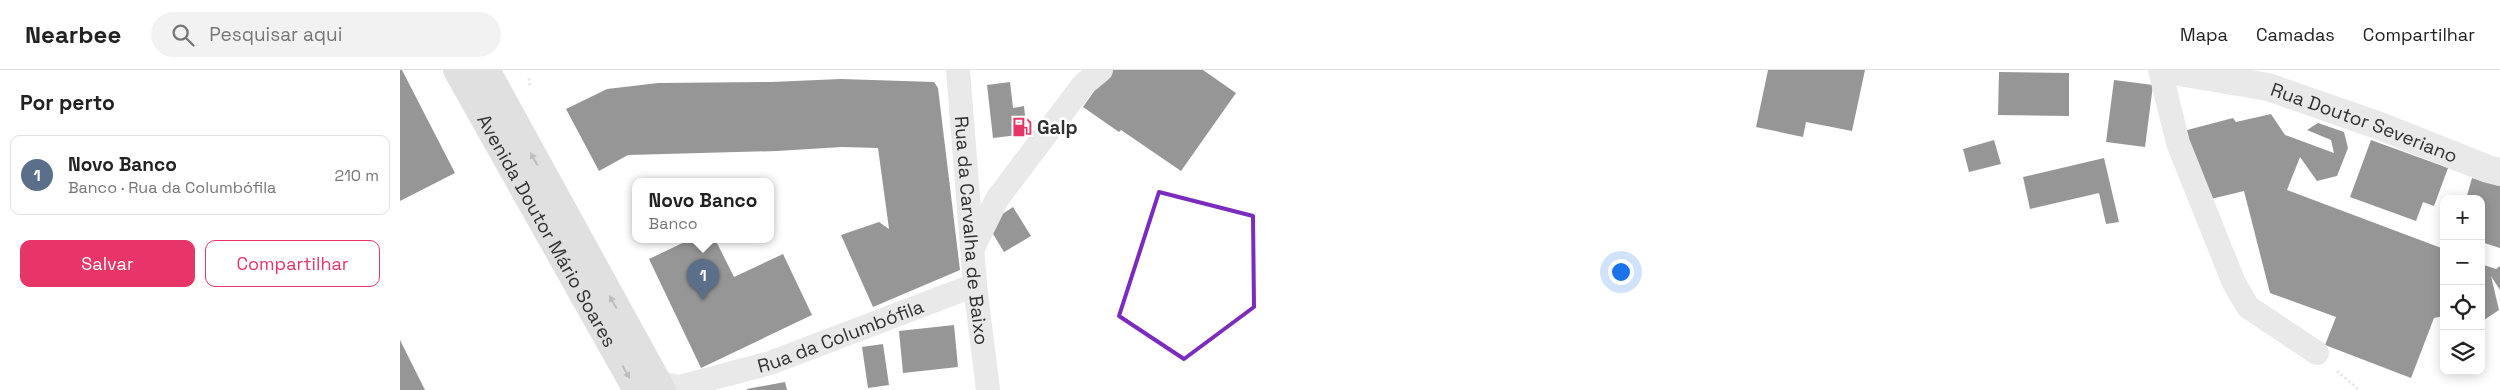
<!DOCTYPE html>
<html lang="pt">
<meta charset="utf-8">
<style>
:root{--surface:#fff;--page:#f2f2f2;--text:#222;--muted:#767676;--line:#e0e0e0;--accent:#e73568}
body{margin:0;font-family:"Space Grotesk",sans-serif;background:var(--page);color:var(--text)}
.controls{position:absolute;right:15px;bottom:15px;display:grid;overflow:hidden;border-radius:10px;box-shadow:0 2px 12px #0003}
.controls button{width:45px;height:45px;display:grid;place-items:center;padding:0;border:0;border-bottom:1px solid var(--line);background:var(--surface);color:var(--text);font:25px sans-serif}
.you{position:absolute;left:1220px;top:201px;width:18px;height:18px;margin:-12px;border:4px solid #fff;border-radius:50%;background:#1a73e8;box-shadow:0 0 0 8px #1a73e833}
.badge{display:grid;place-items:center;width:32px;height:32px;border-radius:50%;background:var(--accent);color:#fff;font-size:16px;font-weight:700}
.pin{position:absolute;translate:-50% -41px;filter:drop-shadow(0 1px 2px #0008)}
.pin::after{content:'';position:absolute;top:26px;width:18px;height:15px;background:inherit;clip-path:polygon(0 0,100% 0,50% 100%)}
.popup{position:absolute;left:232px;top:108px;width:142px;height:65px;box-sizing:border-box;display:grid;place-content:center;border-radius:10px;background:var(--surface);filter:drop-shadow(0 1px 4px #0005);font-size:16px;white-space:nowrap;color:var(--muted)}
.popup b{font-size:19px;color:var(--text)}
.popup::after{content:'';position:absolute;left:50%;top:100%;margin-left:-10px;border:10px solid transparent;border-top-color:var(--surface)}
.list{margin:0;padding:0;list-style:none}
h2{display:flex;justify-content:space-between;align-items:center;height:65px;margin:0;padding:0 20px;font-size:21px}
h2 small{font-size:16px;font-weight:400;color:var(--muted)}
.list li{display:grid;grid-template-columns:32px 1fr auto;gap:15px;align-items:center;box-sizing:border-box;height:80px;margin:0 10px 10px;padding:0 10px;border:1px solid var(--line);border-radius:10px}
.list b{display:block;font-size:19px;white-space:nowrap}
.list p{margin:0;font-size:16px;white-space:nowrap;color:var(--muted)}
.list em{font-size:16px;font-style:normal;color:var(--muted)}
.actions{display:flex;gap:10px;padding:15px 20px}
.actions a{flex:1;padding:11px 0;border:1px solid var(--accent);border-radius:10px;text-align:center;font-size:18px;color:var(--accent)}
.actions .main{background:var(--accent);color:#fff}
.icon{flex:none;width:28px;height:28px;fill:none;stroke:currentColor;stroke-width:2;stroke-linecap:round;stroke-linejoin:round}
.map{position:relative;flex:none;width:2100px;height:320px;overflow:hidden}
header{display:flex;align-items:center;gap:30px;box-sizing:border-box;height:70px;padding:0 25px;background:var(--surface);border-bottom:1px solid var(--line)}
header strong{font-size:24px}
nav{display:flex;gap:28px;margin-inline-start:auto;font-size:18px}
.search{width:350px;height:45px;background:var(--page);display:flex;align-items:center;gap:12px;box-sizing:border-box;padding:0 18px;border-radius:28px;color:var(--muted);font-size:19px}
main{display:flex}
aside{flex:1;background:var(--surface)}
.map>svg:first-child{display:block}
.building{fill:#181818}
.lines{fill:none;stroke-linecap:round;stroke-linejoin:round}
.path{stroke:#cecece;stroke-width:3;stroke-dasharray:2.5 2.5;stroke-linecap:butt}
.minor{stroke:#cecece;stroke-width:24}
.tertiary{stroke:#cecece;stroke-width:28}
.secondary{stroke:#bbb;stroke-width:28}
.oneway{fill:#6f6f6f}
.marked{fill:none;stroke:#7b2cbf;stroke-width:4;stroke-linejoin:round}
.labels{text-anchor:middle;dominant-baseline:central;stroke-width:5;stroke-linejoin:round;paint-order:stroke}
.street-label{font-size:19px;fill:#313131;stroke:#fff}
.poi-label{font-size:19px;font-weight:bold;fill:#313131;stroke:#fff;text-anchor:start}
</style>
<header>
<strong>Nearbee</strong>
<div class="search"><svg class="icon" aria-label="search" viewBox="0 0 24 24"><circle cx="10" cy="10" r="6"/><path d="M15 15l6 6"/></svg>Pesquisar aqui</div>
<nav><a>Mapa</a><a>Camadas</a><a>Compartilhar</a></nav>
</header>
<main>
<aside>
<h2>Por perto<small></small></h2>
<ul class="list">
<li><span class="badge" style="background:#5c6f8a">1</span><div><b>Novo Banco</b><p>Banco · Rua da Columbófila</p></div><em>210 m</em></li>
</ul>
<div class="actions"><a class="main">Salvar</a><a>Compartilhar</a></div>
</aside>
<div class="map">
<svg width="2100" height="320" viewBox="0 0 2100 320">
<rect width="100%" height="100%" fill="#fff"/>
<!-- building -->
<path class="building" d="M0 0H2L55 103 0 131Z
M709 0H803L836 23 781 101 721 60 719 62 683 37Z
M1368 0H1465L1452 61 1406 52 1403 67 1356 57Z
M1599 2 1669 3V46L1598 45Z
M441 9 534 12 538 18 560 200 473 237 441 165 479 152 489 159 478 78 442 77 377 81 228 85 199 101 166 39 207 19 258 13 371 12Z
M1714 10 1753 15 1745 77 1706 72Z
M610 12 613 38 624 36 627 64 593 68 587 15Z
M1871 44 1885 65 1934 83 1931 70 1907 60 1918 53 1944 62 1948 78 1937 106 1917 111 1900 87 1887 120 2044 179V246L2034 248 2011 308 1925 275 1936 247 1870 223 1844 121 1790 134 1772 64 1833 48 1836 52Z
M1594 70 1601 94 1569 102 1563 79Z
M1971 70 2048 98 2034 136 2023 132 2016 151 1950 127Z
M1704 88 1719 152 1706 154 1699 123 1630 139 1623 107Z
M2072 108 2100 116V178L2081 172V129H2066Z
M613 137 631 166 604 182 587 154Z
M291 169H315L334 207 383 184 412 245 301 298 249 189Z
M2081 194 2096 199 2100 196V220L2091 206 2099 240 2081 252Z
M554 255 558 297 503 303 499 261Z
M0 270 25 320H0Z
M483 274 489 315 468 318 462 277Z
M385 312 387 320H347V319Z"/>
<g class="lines">
<!-- path -->
<path class="path" d="M129 8 130 18
M1937 301 1959 320"/>
<!-- minor -->
<g class="minor">
<path id="s1" d="M558 0 575 215 588 320"/>
<path d="M1760 0 1778 73 1834 213 1848 237 1917 283"/>
<path d="M573 178 597 129 683 15 701 0"/>
<path id="s2" d="M255 307 264 314 279 317 370 293 575 215"/>
</g>
<!-- tertiary -->
<path class="tertiary" id="s3" d="M1767 0 1868 17 1980 56 2088 99 2100 102"/>
<!-- secondary -->
<g class="secondary">
<path id="s4" d="M57 0 237 320"/>
<path d="M86 0 262 320"/>
</g>
</g>
<!-- one-way arrows -->
<defs><path id="oneway-solid" d="M-6-.8H1V-3.2L6.5 0L1 3.2V.8H-6Z" transform="scale(1.25)"/></defs>
<g class="oneway">
<use href="#oneway-solid" transform="translate(134 89) rotate(-119)"/>
<use href="#oneway-solid" transform="translate(213 232) rotate(-119)"/>
<use href="#oneway-solid" transform="translate(226 302) rotate(61)"/>
</g>
<!-- marked area -->
<path d="M0 0H2100V320H0ZM759 122 853 146 854 237 784 289 719 246Z" fill="#fff" fill-opacity=".55" fill-rule="evenodd"/>
<path class="marked" d="M759 122 853 146 854 237 784 289 719 246Z"/>
<!-- icons -->
<defs>
<symbol id="fuel-bare" viewBox="-9 -9 18 18"><path d="M-5.5-6h7V0h2V4h1.3V-2.5L3-4.5l.8-.8L6-3V5H2.5V1h-1V6h-7ZM-4.2-4.7v3.2H.2V-4.7Z" fill="#e73568" stroke="#fff" stroke-width="2.5" paint-order="stroke"/></symbol>
</defs>
<g fill-rule="evenodd">
<use href="#fuel-bare" x="608" y="43" width="28" height="28"/>
</g>
<g class="labels">
<!-- street labels -->
<g class="street-label">
<text stroke="none"><textPath href="#s3" startOffset="205">Rua Doutor Severiano</textPath></text>
<text stroke="none"><textPath href="#s4" startOffset="184">Avenida Doutor Mário Soares</textPath></text>
<text stroke="none"><textPath href="#s1" startOffset="161">Rua da Carvalha de Baixo</textPath></text>
<text stroke="none"><textPath href="#s2" startOffset="196">Rua da Columbófila</textPath></text>
</g>
<!-- poi labels -->
<g class="poi-label">
<text x="637" y="57">Galp</text>
</g>
</g>
</svg>
<div class="controls">
<button>+</button>
<button>−</button>
<button><svg class="icon" aria-label="locate" viewBox="0 0 24 24"><circle cx="12" cy="12" r="6"/><path d="M12 2v4M12 18v4M2 12h4M18 12h4"/></svg></button>
<button><svg class="icon" aria-label="layers" viewBox="0 0 24 24"><path d="M12 4l9 5-9 5-9-5zM3 14l9 5 9-5"/></svg></button>
</div>
<div class="you"></div>
<div class="pin badge" style="left:303px;top:230px;background:#5c6f8a">1</div>
<div class="popup"><b>Novo Banco</b>Banco</div>
</div>
</main>
